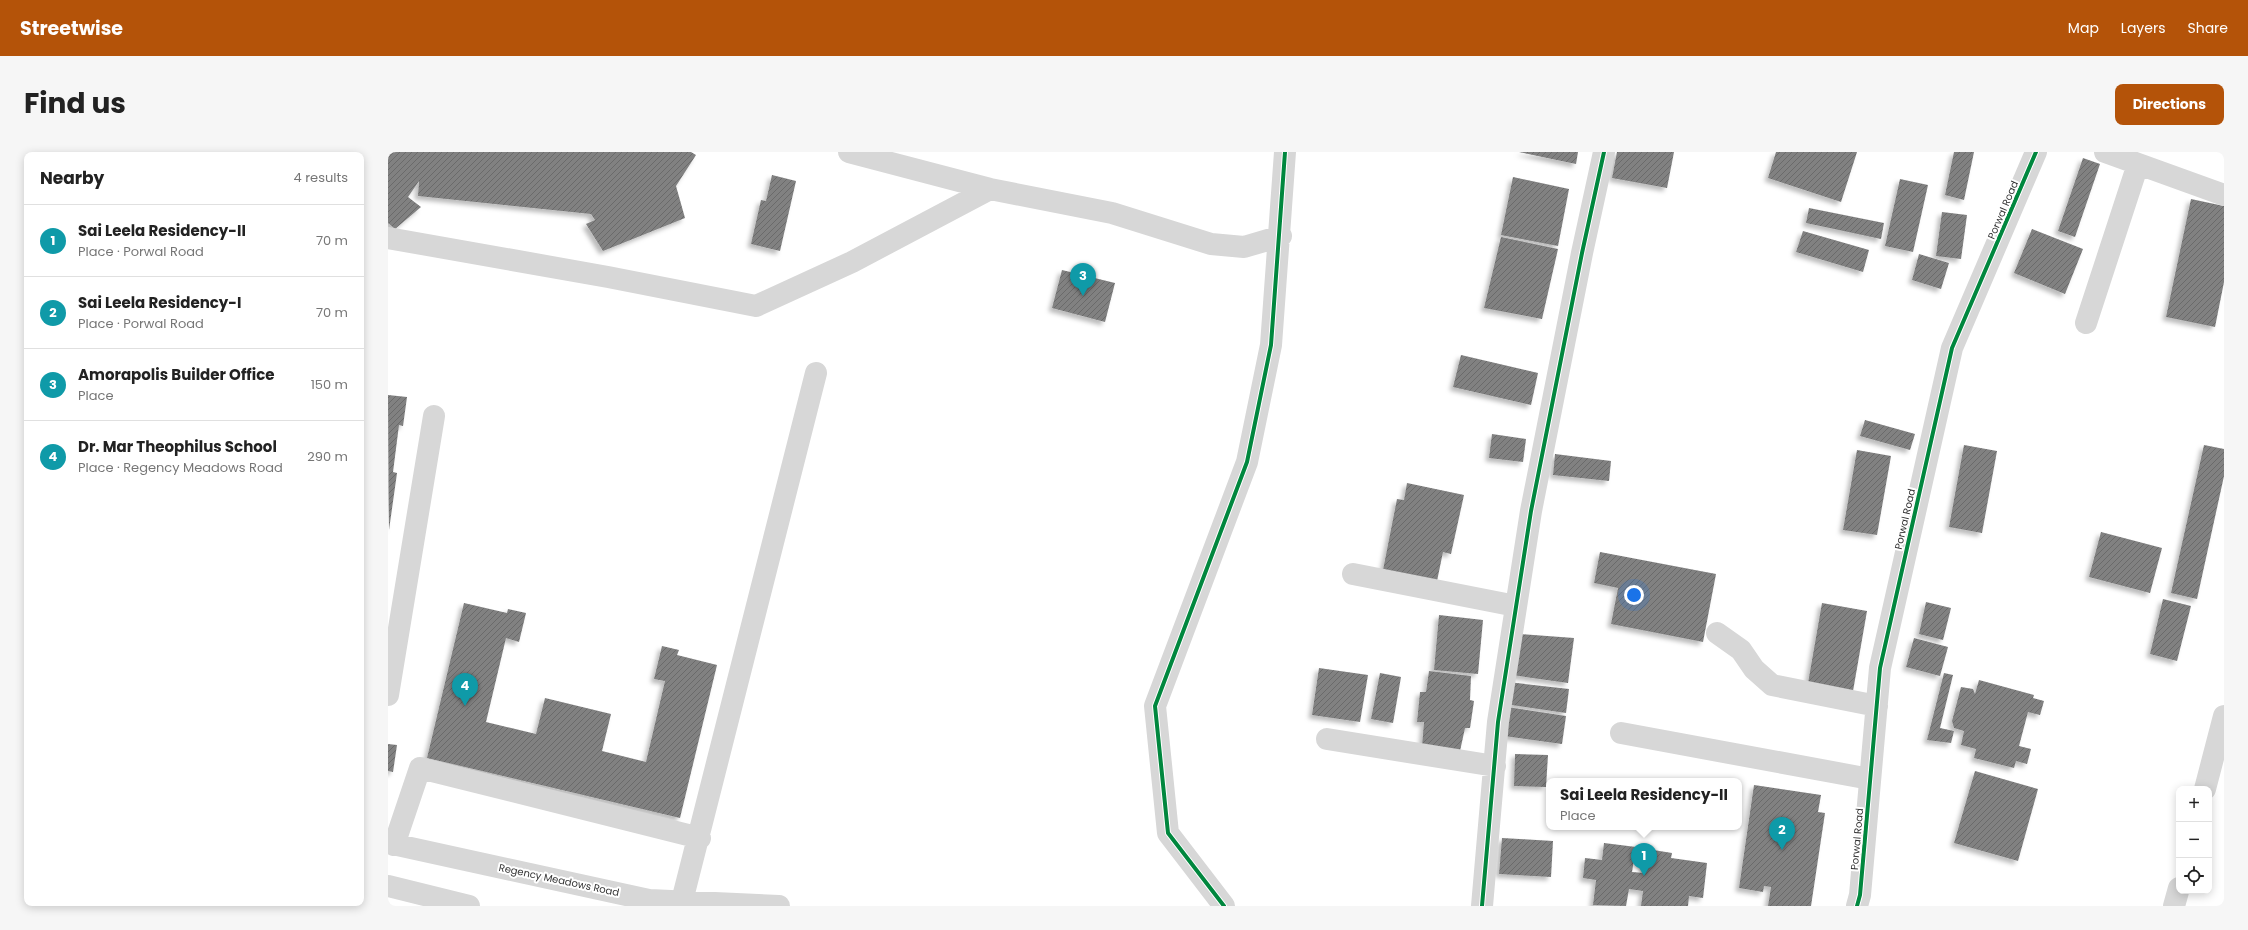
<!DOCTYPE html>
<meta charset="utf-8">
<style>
:root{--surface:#fff;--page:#f6f6f6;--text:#222;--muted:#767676;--line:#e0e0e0;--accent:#b45309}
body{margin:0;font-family:Poppins,sans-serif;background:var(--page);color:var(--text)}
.controls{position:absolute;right:12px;bottom:12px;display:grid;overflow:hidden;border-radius:8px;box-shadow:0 2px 10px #0003}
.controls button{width:36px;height:36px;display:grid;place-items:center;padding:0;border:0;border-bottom:1px solid var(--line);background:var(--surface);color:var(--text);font:20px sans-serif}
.you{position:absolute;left:1246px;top:443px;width:14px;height:14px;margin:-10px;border:3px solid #fff;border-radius:50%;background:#1a73e8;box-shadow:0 0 0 6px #1a73e833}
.badge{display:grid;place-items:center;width:26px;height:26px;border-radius:50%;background:var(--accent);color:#fff;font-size:13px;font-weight:700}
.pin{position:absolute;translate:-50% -33px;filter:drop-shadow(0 1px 2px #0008)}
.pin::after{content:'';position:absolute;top:21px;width:14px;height:12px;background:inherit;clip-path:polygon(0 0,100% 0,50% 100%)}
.popup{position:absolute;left:1158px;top:626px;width:196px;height:52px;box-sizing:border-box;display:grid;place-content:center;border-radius:8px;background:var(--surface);filter:drop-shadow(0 1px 3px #0005);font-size:13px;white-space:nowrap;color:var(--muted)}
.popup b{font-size:15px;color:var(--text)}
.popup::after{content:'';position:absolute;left:50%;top:100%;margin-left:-8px;border:8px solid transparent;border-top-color:var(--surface)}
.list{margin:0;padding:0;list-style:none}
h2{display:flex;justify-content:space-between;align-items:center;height:52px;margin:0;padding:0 16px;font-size:17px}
h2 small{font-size:13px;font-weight:400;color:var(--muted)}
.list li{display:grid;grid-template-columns:26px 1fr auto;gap:12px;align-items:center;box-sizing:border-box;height:72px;padding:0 16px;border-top:1px solid var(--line)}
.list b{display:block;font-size:15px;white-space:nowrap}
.list p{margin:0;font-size:13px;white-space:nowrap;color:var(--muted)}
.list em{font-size:13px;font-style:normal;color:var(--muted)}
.icon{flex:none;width:22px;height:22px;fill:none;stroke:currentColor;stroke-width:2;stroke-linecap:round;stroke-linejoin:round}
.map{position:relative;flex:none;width:1836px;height:754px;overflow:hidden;border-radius:8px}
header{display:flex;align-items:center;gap:24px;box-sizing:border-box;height:56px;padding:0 20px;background:var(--accent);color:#fff}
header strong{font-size:19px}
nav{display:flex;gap:22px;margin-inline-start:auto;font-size:14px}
.intro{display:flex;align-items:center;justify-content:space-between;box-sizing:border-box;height:96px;padding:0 24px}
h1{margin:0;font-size:28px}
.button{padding:10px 18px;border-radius:8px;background:var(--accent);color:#fff;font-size:14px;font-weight:700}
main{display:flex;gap:24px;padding:0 24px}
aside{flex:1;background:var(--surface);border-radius:8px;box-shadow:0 2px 10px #0003}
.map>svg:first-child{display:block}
.building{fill:url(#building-hatch);filter:url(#shadow)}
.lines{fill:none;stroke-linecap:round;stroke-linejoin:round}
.minor{stroke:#d7d7d7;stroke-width:22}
.cycleway-casing{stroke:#fff;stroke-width:6}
.cycleway{stroke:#00873e;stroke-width:4}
.labels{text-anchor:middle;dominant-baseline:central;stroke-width:4;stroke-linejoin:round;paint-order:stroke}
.street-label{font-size:10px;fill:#333;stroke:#fff}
</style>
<header>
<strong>Streetwise</strong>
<nav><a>Map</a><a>Layers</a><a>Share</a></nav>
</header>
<div class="intro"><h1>Find us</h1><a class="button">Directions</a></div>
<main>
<aside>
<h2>Nearby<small>4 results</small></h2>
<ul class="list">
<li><span class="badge" style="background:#0f9aa8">1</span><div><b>Sai Leela Residency-II</b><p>Place · Porwal Road</p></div><em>70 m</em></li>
<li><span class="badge" style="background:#0f9aa8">2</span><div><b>Sai Leela Residency-I</b><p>Place · Porwal Road</p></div><em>70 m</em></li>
<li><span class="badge" style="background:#0f9aa8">3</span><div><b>Amorapolis Builder Office</b><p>Place</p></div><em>150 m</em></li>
<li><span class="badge" style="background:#0f9aa8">4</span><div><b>Dr. Mar Theophilus School</b><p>Place · Regency Meadows Road</p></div><em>290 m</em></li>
</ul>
</aside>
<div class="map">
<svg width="1836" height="754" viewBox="0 0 1836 754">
<defs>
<pattern id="building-hatch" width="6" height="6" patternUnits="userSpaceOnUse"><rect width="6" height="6" fill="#818181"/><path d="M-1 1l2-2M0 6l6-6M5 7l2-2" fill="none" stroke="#6a6a6a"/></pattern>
<filter id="shadow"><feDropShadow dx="-3.5" dy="3.5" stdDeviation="2" flood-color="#0004"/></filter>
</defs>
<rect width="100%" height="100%" fill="#fff"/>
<!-- building -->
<path class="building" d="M0 0H303L308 3 288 34 297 66 215 99 198 72 207 68 203 62 30 44 31 29 20 45 33 55 7 77 0 71Z
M1131 0H1190L1188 12Z
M1229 0H1286L1279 36 1224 26Z
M1388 0H1469L1453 50 1380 26Z
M1566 0H1586L1576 48 1557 43Z
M1695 6 1712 12 1687 85 1670 79Z
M384 23 408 29 392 99 363 92 373 48 378 49Z
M1125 25 1181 37 1170 94 1113 83Z
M1512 27 1540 33 1525 100 1497 94Z
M1803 47 1836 54V130L1827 175 1778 165Z
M1421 56 1496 71 1493 87 1418 71Z
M1554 60 1579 63 1573 107 1548 104Z
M1644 77 1695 97 1677 142 1626 121Z
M1415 79 1481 98 1475 120 1408 100Z
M1113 85 1170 97 1154 167 1096 156Z
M1531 102 1561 111 1553 137 1524 128Z
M674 118 727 131 717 170 664 156Z
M1073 203 1150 221 1143 253 1065 235Z
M0 243 19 245 15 274 11 273 5 320 9 321 1 378Z
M1477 268 1527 282 1522 298 1472 284Z
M1104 282 1138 287 1135 310 1101 306Z
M1576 293 1609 299 1594 381 1561 375Z
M1816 293 1836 297V324L1809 447 1783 441Z
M1469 298 1503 304 1489 383 1455 378Z
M1167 302 1223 309 1221 329 1165 323Z
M1019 331 1076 343 1063 402 1055 400 1049 429 995 418 1009 347 1016 348Z
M1713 380 1774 396 1762 441 1701 425Z
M1212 400 1328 422 1315 490 1223 472 1230 436 1206 431Z
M1775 447 1803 454 1789 509 1762 502Z
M1538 450 1563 456 1555 488 1531 482Z
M76 451 119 461 120 457 138 461 131 490 118 486 98 570 148 582 157 546 223 562 214 599 258 610 277 529 266 527 274 494 291 498 289 503 329 513 292 666 39 606Z
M1434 451 1479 459 1465 539 1420 531Z
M1051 463 1095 468 1090 522 1046 518Z
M1131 482 1186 486 1180 531 1124 523Z
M1526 486 1560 495 1552 524 1518 515Z
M931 516 980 523 972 570 924 563Z
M1041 519 1083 524 1082 548 1086 549 1082 576H1077L1072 599 1034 594 1036 570H1029L1032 540H1038Z
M992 521 1013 525 1005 571 983 567Z
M1556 521 1565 523 1552 576 1566 579 1563 591 1539 588Z
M1591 528 1646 543 1645 546 1656 549 1652 563 1640 560 1631 594 1643 597 1639 612 1628 609 1626 616 1586 606 1588 597 1573 593 1576 579 1566 576 1564 569 1573 535 1585 537 1587 542Z
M1120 530 1181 537 1178 561 1117 552Z
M1119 555 1178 564 1174 592 1116 584Z
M0 592 9 593 5 620 0 619Z
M1127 602 1160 603 1158 635 1126 634Z
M1587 619 1650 637 1630 709 1566 691Z
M1366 633 1433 643 1430 660 1437 661 1423 754H1380L1383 735 1376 734 1375 740 1351 736Z
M1114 686 1165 689 1163 725 1111 722Z
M1216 691 1248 695 1244 720 1256 721 1259 697 1284 701 1283 706 1319 711 1315 746 1301 744 1300 754H1253L1255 739 1241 737 1238 754 1205 753 1208 728 1195 726 1197 706 1214 708Z"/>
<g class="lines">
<!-- minor -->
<path class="minor" d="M461 0 602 37 724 61 823 92 856 95 893 84
M1717 0 1836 43
M0 86 220 125 368 154 464 110 602 37
M1698 171 1750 12
M965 422 1128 454
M1329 481 1353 498 1366 517 1384 533 1489 554
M0 543 46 264
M1233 581 1482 627
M939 587 1107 614
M1817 637 1836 564
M0 691 261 748 391 754
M6 693 32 616 312 686
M0 734 81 754
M294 749 428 221
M836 754 780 681 767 554 859 310 883 193 897 0
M1094 754 1110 570 1143 359 1194 101 1216 0
M1469 754 1472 743 1492 516 1564 196 1648 0
M1786 754 1791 736"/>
<defs>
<path id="cycleway" d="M836 754 780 681 767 554 859 310 883 193 897 0
M1094 754 1110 570 1143 359 1194 101 1216 0
M1469 754 1472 743 1492 516 1564 196 1648 0"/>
</defs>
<!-- cycleway casing -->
<use href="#cycleway" class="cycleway-casing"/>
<!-- cycleway -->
<use href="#cycleway" class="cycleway"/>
</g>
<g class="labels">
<!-- street labels -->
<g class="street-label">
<text transform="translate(1615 58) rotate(-67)">Porwal Road</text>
<text transform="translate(1517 367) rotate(-77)">Porwal Road</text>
<text transform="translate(1469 687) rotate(-85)">Porwal Road</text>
<text transform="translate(171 728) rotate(12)">Regency Meadows Road</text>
</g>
</g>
</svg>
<div class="controls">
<button>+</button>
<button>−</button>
<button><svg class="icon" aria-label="locate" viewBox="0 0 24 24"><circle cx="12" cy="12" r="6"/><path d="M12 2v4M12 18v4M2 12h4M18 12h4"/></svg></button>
</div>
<div class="you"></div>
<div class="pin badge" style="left:1256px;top:724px;background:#0f9aa8">1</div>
<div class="popup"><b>Sai Leela Residency-II</b>Place</div>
<div class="pin badge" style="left:1394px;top:698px;background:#0f9aa8">2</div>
<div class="pin badge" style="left:695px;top:144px;background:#0f9aa8">3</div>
<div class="pin badge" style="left:77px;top:554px;background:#0f9aa8">4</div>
</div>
</main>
